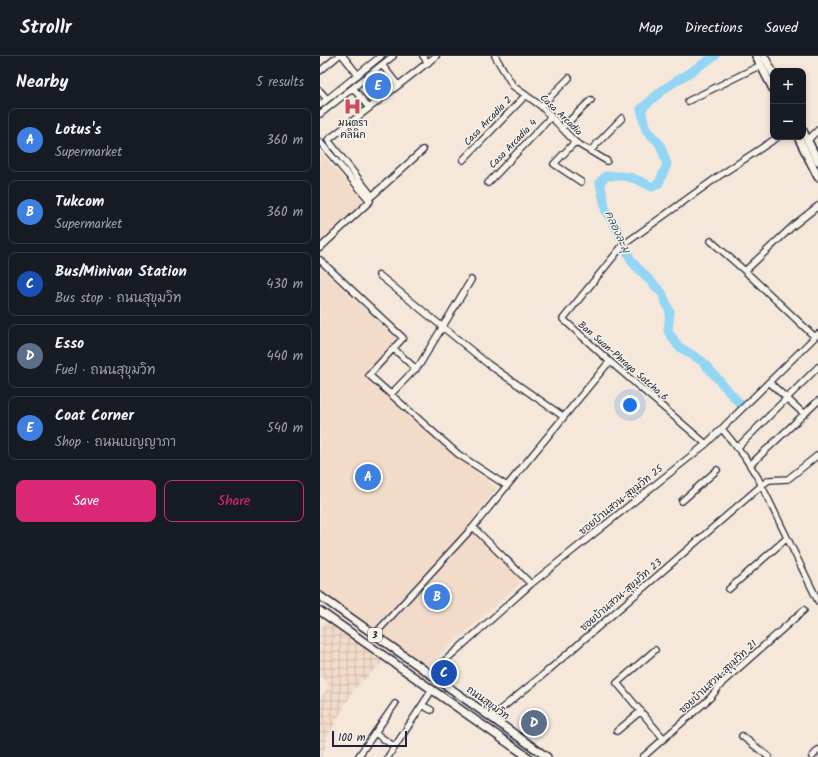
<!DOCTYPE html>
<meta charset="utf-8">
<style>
:root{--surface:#171b24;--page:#242831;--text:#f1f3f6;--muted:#9ea1a6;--line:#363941;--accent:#db2777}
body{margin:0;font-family:Kalam,"Playpen Sans Thai",sans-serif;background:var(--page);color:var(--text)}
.controls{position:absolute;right:12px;top:12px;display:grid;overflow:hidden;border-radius:8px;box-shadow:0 2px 6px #0003}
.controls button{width:36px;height:36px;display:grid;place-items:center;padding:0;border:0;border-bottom:1px solid var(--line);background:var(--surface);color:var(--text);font:20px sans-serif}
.scale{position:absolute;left:12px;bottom:10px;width:75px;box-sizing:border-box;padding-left:4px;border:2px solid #22223b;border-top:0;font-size:11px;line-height:14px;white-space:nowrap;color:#22223b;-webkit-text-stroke:3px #f7f3e8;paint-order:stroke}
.you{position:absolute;left:310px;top:349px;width:14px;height:14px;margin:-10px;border:3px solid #fff;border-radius:50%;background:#1a73e8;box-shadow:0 0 0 6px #1a73e833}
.badge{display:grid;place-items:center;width:26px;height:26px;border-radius:50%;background:var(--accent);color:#fff;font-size:13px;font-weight:700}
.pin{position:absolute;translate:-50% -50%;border:2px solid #fff;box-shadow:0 1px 4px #0006}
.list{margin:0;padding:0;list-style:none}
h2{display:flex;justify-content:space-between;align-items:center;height:52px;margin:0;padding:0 16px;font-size:17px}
h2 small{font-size:13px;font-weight:400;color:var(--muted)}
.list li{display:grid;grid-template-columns:26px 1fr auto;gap:12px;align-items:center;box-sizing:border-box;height:64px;margin:0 8px 8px;padding:0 8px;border:1px solid var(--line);border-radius:8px}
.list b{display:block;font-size:15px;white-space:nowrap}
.list p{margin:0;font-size:13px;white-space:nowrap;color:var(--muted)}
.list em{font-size:13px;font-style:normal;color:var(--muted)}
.actions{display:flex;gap:8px;padding:12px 16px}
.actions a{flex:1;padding:9px 0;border:1px solid var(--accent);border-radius:8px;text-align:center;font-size:14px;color:var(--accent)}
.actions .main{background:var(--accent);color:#fff}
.map{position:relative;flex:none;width:498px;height:701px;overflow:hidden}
header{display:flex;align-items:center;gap:24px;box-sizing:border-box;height:56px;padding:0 20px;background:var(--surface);border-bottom:1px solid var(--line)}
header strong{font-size:19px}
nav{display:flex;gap:22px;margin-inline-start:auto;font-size:14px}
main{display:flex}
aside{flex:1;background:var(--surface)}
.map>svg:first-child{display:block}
.built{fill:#f3dbc9}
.industrial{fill:url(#industrial-grid)}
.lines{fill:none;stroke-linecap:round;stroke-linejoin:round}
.river{stroke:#92d5f4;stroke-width:9}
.minor-casing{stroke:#22223b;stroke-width:8}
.major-casing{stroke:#22223b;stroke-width:10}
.minor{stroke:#f7f3e8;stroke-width:5.5}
.major{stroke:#f7f3e8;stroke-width:7}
.labels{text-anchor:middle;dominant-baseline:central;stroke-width:3;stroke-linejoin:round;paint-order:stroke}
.shield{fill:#f7f3e8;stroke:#62616f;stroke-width:1}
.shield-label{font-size:9px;font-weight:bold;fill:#22223b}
.street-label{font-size:10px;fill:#22223b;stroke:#f7f3e8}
.poi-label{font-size:10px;fill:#22223b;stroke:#f7f3e8}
.water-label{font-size:11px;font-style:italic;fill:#445872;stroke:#f7f3e8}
</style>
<header>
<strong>Strollr</strong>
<nav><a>Map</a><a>Directions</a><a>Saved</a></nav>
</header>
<main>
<aside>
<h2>Nearby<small>5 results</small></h2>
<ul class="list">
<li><span class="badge" style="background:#3f7fe0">A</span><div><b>Lotus's</b><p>Supermarket</p></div><em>360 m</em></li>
<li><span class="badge" style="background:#3f7fe0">B</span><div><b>Tukcom</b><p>Supermarket</p></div><em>360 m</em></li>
<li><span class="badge" style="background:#1a4fb4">C</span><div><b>Bus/Minivan Station</b><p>Bus stop · ถนนสุขุมวิท</p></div><em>430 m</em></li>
<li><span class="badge" style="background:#5c6f8a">D</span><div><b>Esso</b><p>Fuel · ถนนสุขุมวิท</p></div><em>440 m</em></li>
<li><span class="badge" style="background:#3f7fe0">E</span><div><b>Coat Corner</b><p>Shop · ถนนเบญญาภา</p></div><em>540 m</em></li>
</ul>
<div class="actions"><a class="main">Save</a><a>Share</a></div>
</aside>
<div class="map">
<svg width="498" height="701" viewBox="0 0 498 701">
<defs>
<pattern id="industrial-grid" width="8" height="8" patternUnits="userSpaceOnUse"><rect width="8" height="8" fill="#f3dbc9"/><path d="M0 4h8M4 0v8" fill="none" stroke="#d0bcae"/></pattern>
</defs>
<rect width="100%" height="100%" fill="#f5e8da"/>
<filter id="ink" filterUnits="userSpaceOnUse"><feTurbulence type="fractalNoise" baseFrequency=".025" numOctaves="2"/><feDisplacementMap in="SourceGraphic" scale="8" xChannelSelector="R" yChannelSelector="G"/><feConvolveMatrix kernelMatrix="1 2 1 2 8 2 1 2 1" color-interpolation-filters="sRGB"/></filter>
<g filter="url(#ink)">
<!-- built -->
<path class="built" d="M0 96 49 152 0 198Z
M0 211 79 285 45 321 177 433 147 470 203 525 107 610 0 535Z"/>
<!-- industrial -->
<path class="industrial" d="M7 564 64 605 34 633 8 680 2 701H0V643L9 629 0 620V574Z"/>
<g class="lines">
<!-- river -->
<path class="river" d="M395 0 344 33 321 53 326 74 340 88 347 108 339 127 332 131C314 121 307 119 286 120L280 126 286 156 296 171 312 206 342 237 350 256 348 275 358 290 382 305 420 348"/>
<defs>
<path id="minor" d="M23 0 38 19
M103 0 108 7
M175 0 193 30 221 50 255 86 287 105
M62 9 78 29
M0 15 18 0
M33 32 49 52
M0 35 7 43
M368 45 441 9
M0 49 61 0
M221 50 249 22
M0 58 73 0
M242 72 271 44
M488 84 498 74
M0 86 50 145 0 192
M255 86 234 108 261 126
M103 94 52 140 8 84 116 0
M270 95 302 62
M143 104 206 39
M168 127 231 61
M391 185 425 215 495 281
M0 204 83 282 49 319 138 398 187 430
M425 215 474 169 498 150
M59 219 168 308 244 361
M74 293 96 313
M449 326 484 358
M71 338 100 308 151 224
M402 373 424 400 438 422 498 545
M386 388 287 303 243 263 303 189 399 120 458 81
M417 392 498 311
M430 409 498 345
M362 445 397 414
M153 471 211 528
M409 533 467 482
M55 578 153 471 289 306
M335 594 297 627 344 683
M110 618 211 528 386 388 498 278
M102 649 111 654
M171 661 224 618 442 429 449 424 468 423 498 399
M297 675 321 655
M55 677 75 691
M422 680 449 701
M38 701 75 648
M68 701 112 634
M323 701 390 642 403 626 484 554
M492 701 498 694"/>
<path id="major" d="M436 0 453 33
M444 0 453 17
M483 75 498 105
M478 81 498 121
M0 540 227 701
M0 555 208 701"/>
</defs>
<!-- minor casing -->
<use href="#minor" class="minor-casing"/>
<!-- major casing -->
<use href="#major" class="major-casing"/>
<!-- minor -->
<use href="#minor" class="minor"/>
<!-- major -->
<use href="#major" class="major"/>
</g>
</g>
<!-- icons -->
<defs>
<symbol id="hospital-bare" viewBox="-9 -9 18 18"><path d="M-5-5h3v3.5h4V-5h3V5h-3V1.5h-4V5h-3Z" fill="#d1495b" stroke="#f7f3e8" stroke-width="2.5" paint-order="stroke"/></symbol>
</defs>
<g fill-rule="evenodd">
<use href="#hospital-bare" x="20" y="38" width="25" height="25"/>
</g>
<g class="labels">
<!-- shield labels -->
<rect class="shield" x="48" y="572" width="14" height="14" rx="3"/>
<g class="shield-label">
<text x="55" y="579">3</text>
</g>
<!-- street labels -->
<g class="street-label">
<text transform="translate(241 59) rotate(44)">Casa Arcadia</text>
<text transform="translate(168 65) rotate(-46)">Casa Arcadia 2</text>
<text transform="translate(193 88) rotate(-46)">Casa Arcadia 4</text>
<text transform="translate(303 305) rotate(41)">Ban Suan-Phraya Satcha 6</text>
<text transform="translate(301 444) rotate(-39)">ซอยบ้านสวน-สุขุมวิท 25</text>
<text transform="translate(301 539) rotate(-41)">ซอยบ้านสวน-สุขุมวิท 23</text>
<text transform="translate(398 621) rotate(-43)">ซอยบ้านสวน-สุขุมวิท 21</text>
<text transform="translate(168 647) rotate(36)">ถนนสุขุมวิท</text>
</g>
<!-- poi labels -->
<g class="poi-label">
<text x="33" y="67">มนตรา<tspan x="33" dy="12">คลินิก</tspan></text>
</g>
<!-- water labels -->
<g class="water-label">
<text transform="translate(297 176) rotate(65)">คลองละมุ</text>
</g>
</g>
</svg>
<div class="controls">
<button>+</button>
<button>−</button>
</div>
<div class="scale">100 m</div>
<div class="you"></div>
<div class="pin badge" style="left:48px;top:421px;background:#3f7fe0">A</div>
<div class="pin badge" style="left:117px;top:541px;background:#3f7fe0">B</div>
<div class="pin badge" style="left:124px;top:617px;background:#1a4fb4">C</div>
<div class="pin badge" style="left:214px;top:667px;background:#5c6f8a">D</div>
<div class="pin badge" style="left:58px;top:30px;background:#3f7fe0">E</div>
</div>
</main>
